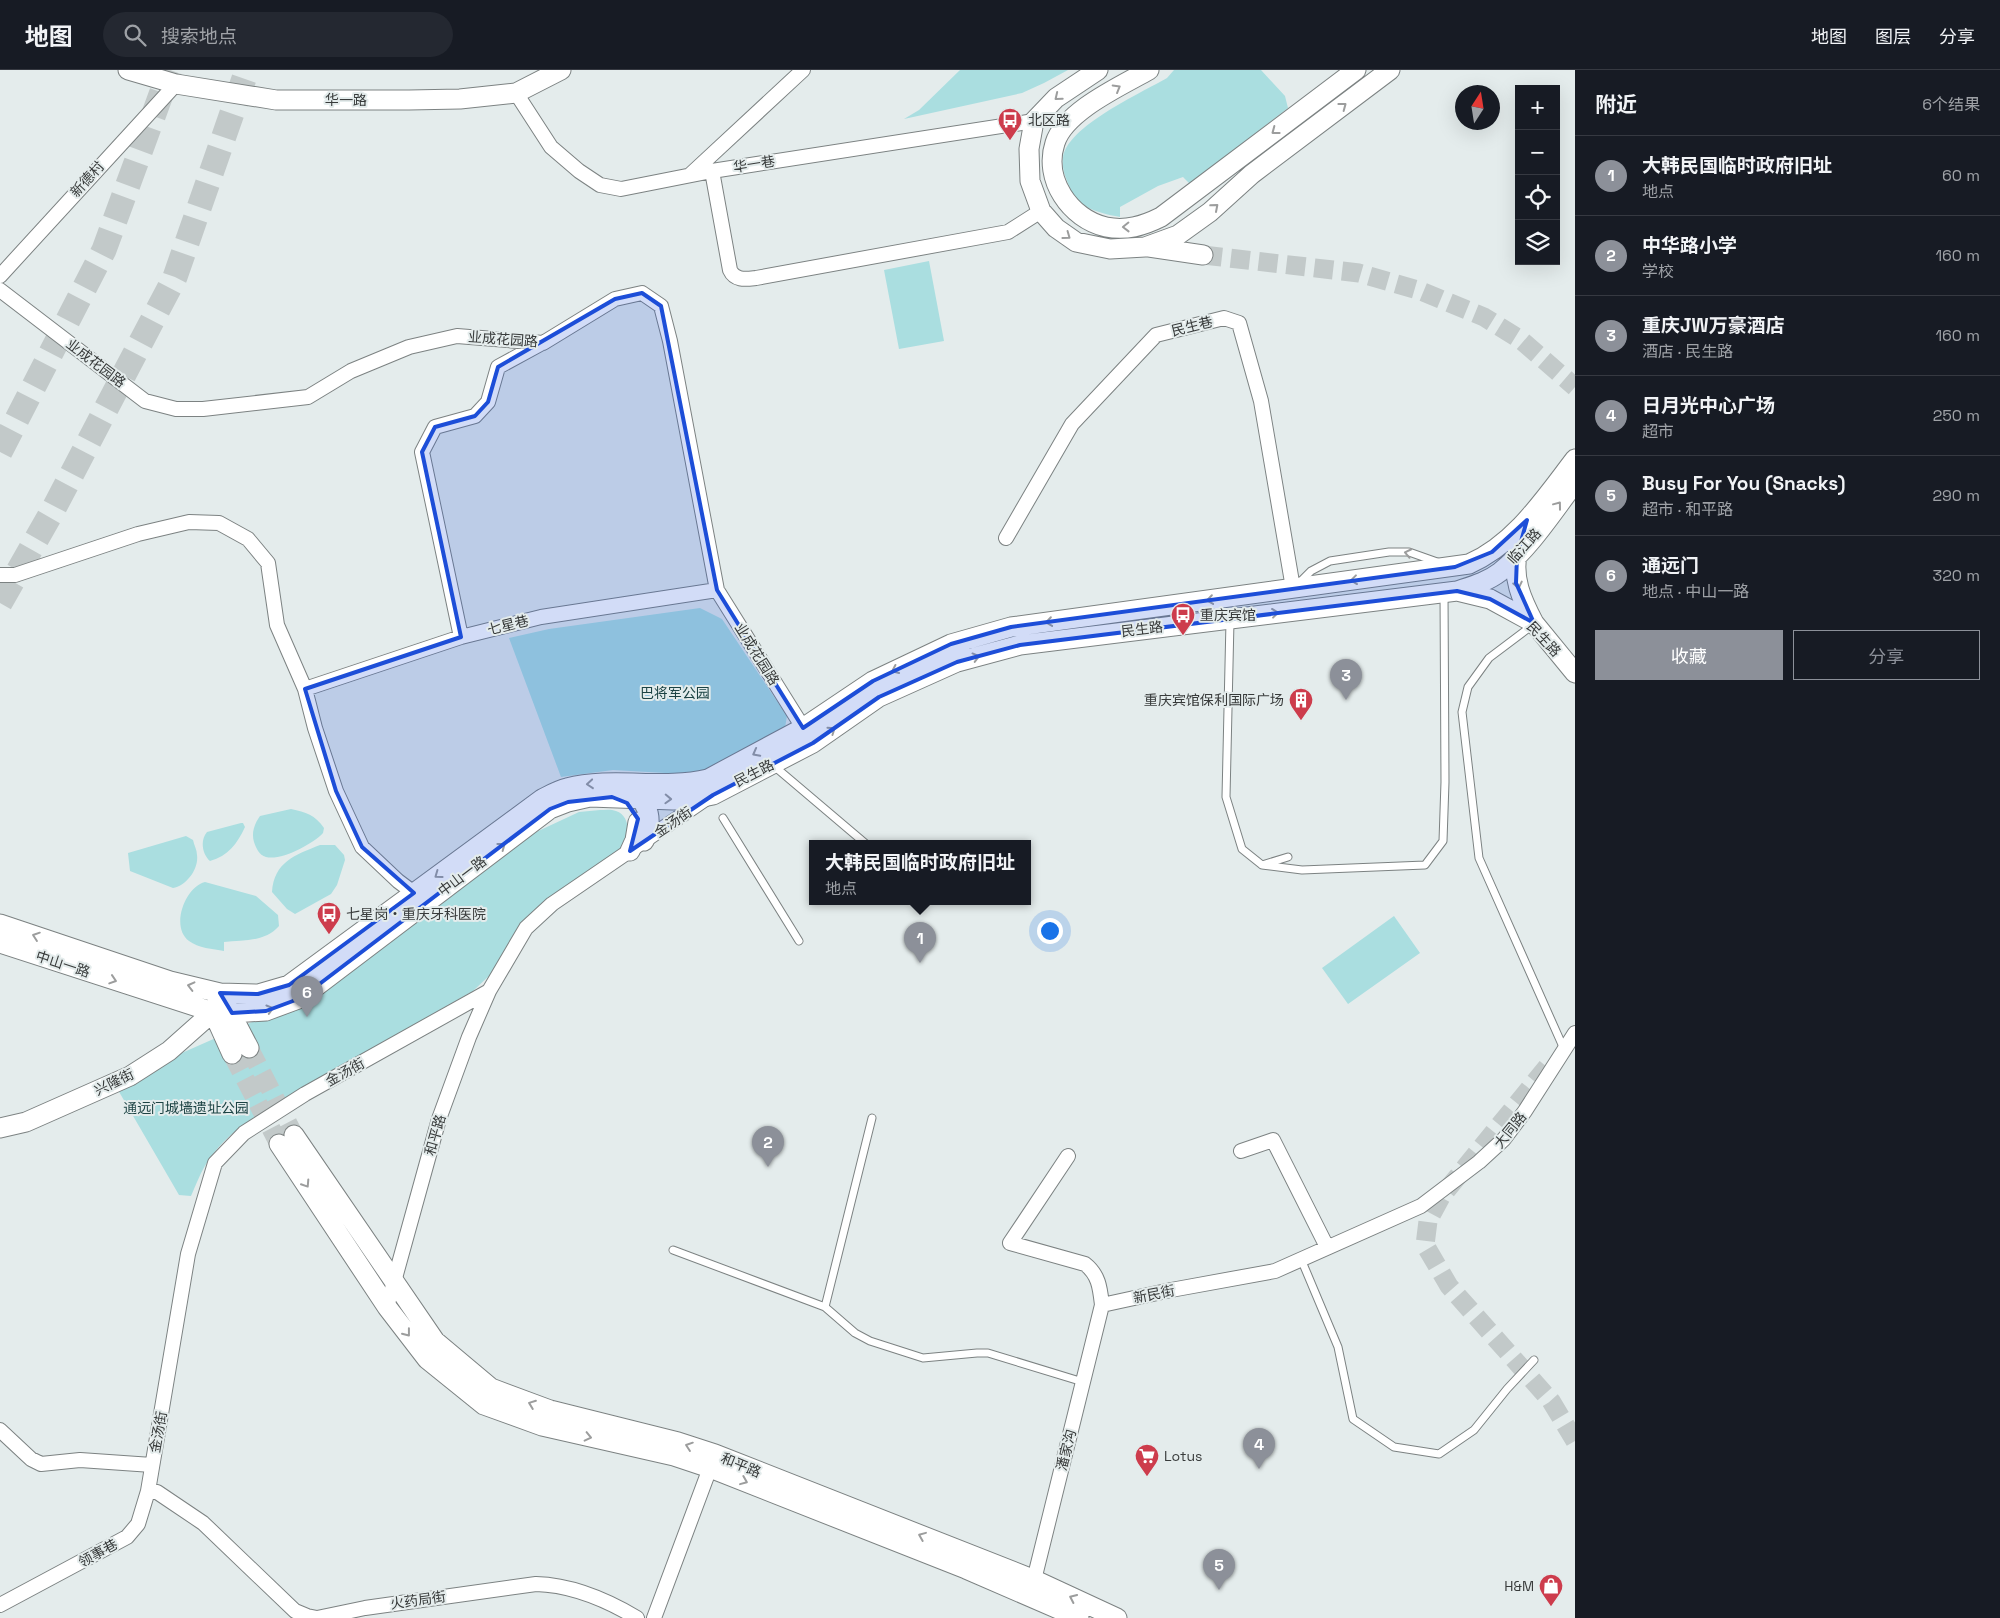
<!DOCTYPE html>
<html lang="zh">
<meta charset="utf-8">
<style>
:root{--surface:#171b24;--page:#242831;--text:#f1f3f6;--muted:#9ea1a6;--line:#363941;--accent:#8c9099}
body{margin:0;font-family:"Space Grotesk","Noto Sans SC",sans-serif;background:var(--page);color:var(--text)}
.controls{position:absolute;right:15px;top:15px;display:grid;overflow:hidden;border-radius:0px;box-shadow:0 5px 20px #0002}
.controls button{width:45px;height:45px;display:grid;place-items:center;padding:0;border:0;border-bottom:1px solid var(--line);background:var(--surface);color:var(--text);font:25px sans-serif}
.compass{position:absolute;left:1455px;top:15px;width:45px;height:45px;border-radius:50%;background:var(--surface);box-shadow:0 5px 20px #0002;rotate:12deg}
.you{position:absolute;left:1049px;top:860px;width:18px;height:18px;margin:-12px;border:4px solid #fff;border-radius:50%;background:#1a73e8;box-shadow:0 0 0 8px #1a73e833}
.badge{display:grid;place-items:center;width:32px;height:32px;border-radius:50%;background:var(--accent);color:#fff;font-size:16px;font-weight:700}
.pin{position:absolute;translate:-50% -41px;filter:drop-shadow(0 1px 2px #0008)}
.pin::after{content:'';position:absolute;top:26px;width:18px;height:15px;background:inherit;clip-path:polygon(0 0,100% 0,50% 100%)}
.popup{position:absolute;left:809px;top:770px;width:222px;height:65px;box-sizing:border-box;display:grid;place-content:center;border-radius:0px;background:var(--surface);filter:drop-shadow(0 1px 4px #0005);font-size:16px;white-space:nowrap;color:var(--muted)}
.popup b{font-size:19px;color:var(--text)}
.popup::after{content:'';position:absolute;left:50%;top:100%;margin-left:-10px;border:10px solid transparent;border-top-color:var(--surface)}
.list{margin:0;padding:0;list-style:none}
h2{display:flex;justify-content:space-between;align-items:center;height:65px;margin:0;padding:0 20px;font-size:21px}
h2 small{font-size:16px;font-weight:400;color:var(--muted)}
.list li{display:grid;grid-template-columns:32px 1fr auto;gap:15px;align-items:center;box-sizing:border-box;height:80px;padding:0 20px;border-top:1px solid var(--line)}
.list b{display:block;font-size:19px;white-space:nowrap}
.list p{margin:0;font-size:16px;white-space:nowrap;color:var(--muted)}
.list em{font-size:16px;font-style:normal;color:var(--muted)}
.actions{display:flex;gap:10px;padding:15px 20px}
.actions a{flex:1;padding:11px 0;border:1px solid var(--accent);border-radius:0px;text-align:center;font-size:18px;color:var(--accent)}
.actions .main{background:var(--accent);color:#fff}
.icon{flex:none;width:28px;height:28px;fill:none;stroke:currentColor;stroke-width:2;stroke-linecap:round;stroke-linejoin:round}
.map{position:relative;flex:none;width:1575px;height:1548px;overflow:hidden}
header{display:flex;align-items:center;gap:30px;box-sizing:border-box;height:70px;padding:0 25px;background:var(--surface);border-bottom:1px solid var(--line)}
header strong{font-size:24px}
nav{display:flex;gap:28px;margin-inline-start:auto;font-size:18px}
.search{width:350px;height:45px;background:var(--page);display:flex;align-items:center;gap:12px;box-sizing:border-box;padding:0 18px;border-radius:28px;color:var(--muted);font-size:19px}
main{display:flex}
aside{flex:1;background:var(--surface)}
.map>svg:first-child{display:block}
.green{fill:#aadee0}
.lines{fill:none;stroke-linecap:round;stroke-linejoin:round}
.secondary-tunnel{stroke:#c2c9c9;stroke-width:19;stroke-dasharray:19 9;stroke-linecap:butt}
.highway-tunnel{stroke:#c2c9c9;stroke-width:25;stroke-dasharray:25 12;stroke-linecap:butt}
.lane-casing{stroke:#7c8282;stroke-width:9}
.street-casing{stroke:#7c8282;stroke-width:16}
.secondary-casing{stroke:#7c8282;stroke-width:21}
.lane{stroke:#fff;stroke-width:7}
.street{stroke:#fff;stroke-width:14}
.secondary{stroke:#fff;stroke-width:19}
.oneway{stroke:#9c9d9d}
.marked{fill:#1d4ed8;fill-opacity:0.2;stroke:#1d4ed8;stroke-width:4;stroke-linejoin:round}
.labels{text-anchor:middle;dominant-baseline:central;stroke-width:4;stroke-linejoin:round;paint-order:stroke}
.street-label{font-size:14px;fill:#383b3b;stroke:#e4ecec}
.poi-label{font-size:14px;fill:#383b3b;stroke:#e4ecec;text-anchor:start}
.park-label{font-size:14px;fill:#1c4344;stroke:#e4ecec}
</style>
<header>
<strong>地图</strong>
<div class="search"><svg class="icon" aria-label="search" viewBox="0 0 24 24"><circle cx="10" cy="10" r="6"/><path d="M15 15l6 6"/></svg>搜索地点</div>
<nav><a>地图</a><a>图层</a><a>分享</a></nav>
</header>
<main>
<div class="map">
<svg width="1575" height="1548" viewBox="0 0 1575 1548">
<rect width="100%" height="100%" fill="#e4ecec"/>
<!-- green -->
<path class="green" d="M960 0H1068L1044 13 1022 23 904 49 919 40Z
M1174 0H1261L1285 26 1288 38 1190 114 1183 107 1158 116 1120 137V147C1095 142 1076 138 1067 111 1064 104 1062 96 1063 88 1066 57 1141 23 1167 8Z
M929 191 944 271 899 279 884 200Z
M700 538 722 549 787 646 785 658 713 700 683 704 613 700 561 707 509 568 549 559Z
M291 739C306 742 315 745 324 758L323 763C313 774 281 791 266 787 259 785 256 778 254 772 251 762 255 753 260 746Z
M600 740C605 740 611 739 616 741 631 746 629 766 624 777L534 840 490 905 473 921 266 1039C244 1054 223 1068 208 1091 201 1101 196 1115 191 1126L179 1125 118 1020 175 986 300 931 534 763 579 742Z
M241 753H243L245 757C237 774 228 786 210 791 202 784 200 770 207 762Z
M186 766 193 770C194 775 197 780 197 785 199 799 186 816 173 818L130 801 128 783Z
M320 775H335L344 785 345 790 337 815 331 824 295 844 287 839 272 822C274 792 295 785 320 775Z
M205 812 256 826 278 845 279 856C265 872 244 870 224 872V881C213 879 198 878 189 871 170 857 185 817 205 812Z
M1394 846 1420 883 1348 934 1322 898Z"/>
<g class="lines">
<!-- secondary-tunnel -->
<path class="secondary-tunnel" d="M1203 185 1359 203 1421 221 1484 247 1521 270 1575 317
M249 978 294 1065
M232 984 279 1074
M1547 997 1441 1127 1428 1151 1425 1175 1449 1216 1551 1331 1575 1371"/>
<!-- highway-tunnel -->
<path class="highway-tunnel" d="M0 382 104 180 170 0
M0 533 53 440 175 207 247 0"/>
<defs>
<path id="lane" d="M1299 513 1311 501 1330 491 1389 482H1409L1440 493
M1230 551 1226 727 1242 779 1262 795 1288 787
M1534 554 1489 588 1468 617 1462 642 1479 788 1564 979
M774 696 866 774
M723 748 799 871
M1262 795 1302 800 1425 795 1443 771 1445 712 1444 522
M673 1180 825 1237 855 1263 870 1271 923 1288 977 1283H988L1083 1312
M1301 1189 1338 1277 1353 1349 1394 1377 1439 1384 1474 1360 1507 1319 1534 1290
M825 1237 872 1048"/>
<path id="street" d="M516 23 551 77 579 101 600 115 621 119 712 101 1034 51
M712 101 730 200C735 211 746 209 756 208L1008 162 1041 141
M691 104 803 0
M0 206 176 14
M0 220 145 331 176 339H203L308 327 351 301 409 277 457 266 543 273 615 229 642 223 661 236 670 271 717 520 807 664
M1006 468 1072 354 1156 265 1224 248 1239 253 1261 331 1293 518
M0 505H15L138 464 189 452 219 453 248 469 268 493 277 555 305 619 315 658 336 721 362 777 398 811 414 823
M461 567 422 382 435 357 475 346 488 332 498 297 542 273
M305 619 461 567 541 547 717 520
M1241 1081 1273 1070 1327 1177
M1102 1235 1171 1220 1275 1201 1421 1136 1479 1092 1504 1069 1525 1041 1575 963
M387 1237 439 1049 469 967 489 921
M0 1360 31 1389 41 1394 80 1390 152 1395
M148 1421 157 1422 203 1453 295 1541 307 1546 317 1548 365 1538 536 1514C572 1515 607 1530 637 1548
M1032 1518 1102 1235C1100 1218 1099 1205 1085 1194L1010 1173 1068 1086
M0 1535 127 1467 138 1454 148 1421 188 1184 215 1093 244 1063 305 1024 489 921 526 858 552 834 707 728
M654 1548 713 1390"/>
<path id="secondary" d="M128 0 176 14 276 30H409L460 29 516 23 561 0
M1098 0 1056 28 1034 51 1029 79 1030 111 1041 141 1056 158 1076 172 1110 179 1145 177 1178 165 1210 142 1252 104 1390 0
M1149 0C1121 16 1065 41 1055 73 1043 109 1070 149 1106 157 1126 161 1143 156 1161 147L1356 0
M1149 177 1203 185
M1518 480C1511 507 1522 530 1534 553
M1457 521C1472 516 1487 512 1500 502 1530 478 1552 443 1575 413
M634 722C650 736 653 752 644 771
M630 781 635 770 638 752
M0 854 170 911 220 923 258 924 289 915 542 729C550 725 558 720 567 718 613 706 662 720 708 709L803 658 873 611 951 574 1011 557 1469 494C1515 474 1545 428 1575 389
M0 873 213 942 232 943 266 941 301 928 550 739 568 732 590 727 673 730 693 729 713 725 813 673 879 627 957 592 1020 575 1457 521 1490 529 1534 553 1575 603
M217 932 213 942 232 984
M226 934 249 978
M0 1058 26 1052 130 1006 169 981 213 942
M294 1065 435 1271 491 1318 550 1340 678 1372 715 1384 1035 1510 1117 1548
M279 1074 387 1237 427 1289 484 1335 542 1356 674 1386 710 1398 966 1499 1079 1548"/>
</defs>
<!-- lane casing -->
<use href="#lane" class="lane-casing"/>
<!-- street casing -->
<use href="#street" class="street-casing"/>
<!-- secondary casing -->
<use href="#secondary" class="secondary-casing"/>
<!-- lane -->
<use href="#lane" class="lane"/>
<!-- street -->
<use href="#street" class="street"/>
<!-- secondary -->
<use href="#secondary" class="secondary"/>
</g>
<!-- one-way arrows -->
<defs><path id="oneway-chevron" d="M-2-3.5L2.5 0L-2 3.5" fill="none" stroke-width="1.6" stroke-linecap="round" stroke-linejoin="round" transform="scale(1.25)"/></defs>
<g class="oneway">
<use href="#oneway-chevron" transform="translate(1117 18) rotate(-30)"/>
<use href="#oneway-chevron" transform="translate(1058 27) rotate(141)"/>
<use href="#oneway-chevron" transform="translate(1343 36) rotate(-37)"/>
<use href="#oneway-chevron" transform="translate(1275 61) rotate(143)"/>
<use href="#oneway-chevron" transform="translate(1215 137) rotate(-41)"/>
<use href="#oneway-chevron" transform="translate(1126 157) rotate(179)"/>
<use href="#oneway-chevron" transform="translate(1067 166) rotate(36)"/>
<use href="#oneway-chevron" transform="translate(1558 435) rotate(-53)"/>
<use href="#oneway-chevron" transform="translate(1408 483) rotate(-168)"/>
<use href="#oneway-chevron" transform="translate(1354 510) rotate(173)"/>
<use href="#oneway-chevron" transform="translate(1518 515) rotate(78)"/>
<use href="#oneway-chevron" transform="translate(1210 530) rotate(172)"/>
<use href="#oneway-chevron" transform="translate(1275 543) rotate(-7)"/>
<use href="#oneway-chevron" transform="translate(1049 552) rotate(172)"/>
<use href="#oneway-chevron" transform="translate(976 587) rotate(-15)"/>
<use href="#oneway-chevron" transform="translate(895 600) rotate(155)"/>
<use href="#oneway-chevron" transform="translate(832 660) rotate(-35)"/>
<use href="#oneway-chevron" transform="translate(756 683) rotate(152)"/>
<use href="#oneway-chevron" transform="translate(590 714) rotate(175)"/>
<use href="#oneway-chevron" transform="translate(668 729) rotate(2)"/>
<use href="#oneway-chevron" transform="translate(502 776) rotate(-37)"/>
<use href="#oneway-chevron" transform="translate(438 805) rotate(144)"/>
<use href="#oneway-chevron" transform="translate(36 866) rotate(-161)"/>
<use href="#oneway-chevron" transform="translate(113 910) rotate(18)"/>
<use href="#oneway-chevron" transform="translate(191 916) rotate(-166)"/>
<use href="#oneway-chevron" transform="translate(270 939) rotate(-16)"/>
<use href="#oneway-chevron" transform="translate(306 1114) rotate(57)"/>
<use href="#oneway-chevron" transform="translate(407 1263) rotate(52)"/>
<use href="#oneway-chevron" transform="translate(532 1334) rotate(-159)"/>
<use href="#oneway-chevron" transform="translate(588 1367) rotate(13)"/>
<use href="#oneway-chevron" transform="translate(689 1376) rotate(-161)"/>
<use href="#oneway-chevron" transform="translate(744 1411) rotate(22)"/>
<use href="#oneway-chevron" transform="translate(922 1466) rotate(-158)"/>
<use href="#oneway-chevron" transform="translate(1073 1528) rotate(-155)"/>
</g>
<!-- marked area -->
<path class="marked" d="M642 223 661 236 717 520 803 658 873 611 951 574 1011 557 1455 497 1492 482 1527 450 1517 486 1516 513 1534 553 1490 529 1457 521 1020 575 957 592 879 627 813 673 713 725 630 781 638 749 627 733 612 727 568 732 550 739 301 928 266 941 232 943 220 923 258 924 289 915 414 823 362 777 336 721 305 619 461 567 422 382 435 357 475 346 488 332 498 297 615 229Z"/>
<!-- icons -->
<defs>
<symbol id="bus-pin" viewBox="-11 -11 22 30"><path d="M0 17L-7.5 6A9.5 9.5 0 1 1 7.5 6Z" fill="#cd3c4c" stroke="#e4ecec"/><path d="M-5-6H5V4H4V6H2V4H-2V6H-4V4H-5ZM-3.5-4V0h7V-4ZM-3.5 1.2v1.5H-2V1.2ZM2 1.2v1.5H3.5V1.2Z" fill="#fff"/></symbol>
<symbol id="building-pin" viewBox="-11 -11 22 30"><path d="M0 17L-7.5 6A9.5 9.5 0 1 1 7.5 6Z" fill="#cd3c4c" stroke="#e4ecec"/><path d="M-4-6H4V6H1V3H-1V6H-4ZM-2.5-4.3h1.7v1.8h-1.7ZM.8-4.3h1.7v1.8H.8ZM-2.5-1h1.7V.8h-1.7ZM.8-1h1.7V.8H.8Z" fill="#fff"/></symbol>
<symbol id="supermarket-pin" viewBox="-11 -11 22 30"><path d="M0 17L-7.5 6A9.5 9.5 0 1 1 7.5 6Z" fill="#cd3c4c" stroke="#e4ecec"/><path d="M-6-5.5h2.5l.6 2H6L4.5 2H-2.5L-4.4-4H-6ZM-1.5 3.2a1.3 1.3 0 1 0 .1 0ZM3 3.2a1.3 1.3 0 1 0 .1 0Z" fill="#fff"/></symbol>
<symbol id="shop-pin" viewBox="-11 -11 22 30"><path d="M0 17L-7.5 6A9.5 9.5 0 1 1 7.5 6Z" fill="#cd3c4c" stroke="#e4ecec"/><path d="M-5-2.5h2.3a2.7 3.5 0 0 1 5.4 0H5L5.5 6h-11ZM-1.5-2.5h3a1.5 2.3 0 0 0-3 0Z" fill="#fff"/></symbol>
</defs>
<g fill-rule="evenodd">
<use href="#bus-pin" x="996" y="36" width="28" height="38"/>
<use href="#bus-pin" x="1169" y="531" width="28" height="38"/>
<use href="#building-pin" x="1287" y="616" width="28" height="38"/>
<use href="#bus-pin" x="315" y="830" width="28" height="38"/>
<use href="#supermarket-pin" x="1133" y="1372" width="28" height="38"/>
<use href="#shop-pin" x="1537" y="1502" width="28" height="38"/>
</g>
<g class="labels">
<!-- street labels -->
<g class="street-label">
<text x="346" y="30">华一路</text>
<text transform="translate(754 94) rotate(-9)">华一巷</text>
<text transform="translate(87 109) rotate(-48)">新德村</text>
<text transform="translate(1192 256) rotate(-14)">民生巷</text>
<text transform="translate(503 269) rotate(4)">业成花园路</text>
<text transform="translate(96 293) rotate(37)">业成花园路</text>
<text transform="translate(1524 476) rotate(-48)">临江路</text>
<text transform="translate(508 555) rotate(-14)">七星巷</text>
<text transform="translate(1142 559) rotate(-7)">民生路</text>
<text transform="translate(1544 569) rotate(47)">民生路</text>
<text transform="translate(757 584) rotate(58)">业成花园路</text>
<text transform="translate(754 703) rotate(-27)">民生路</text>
<text transform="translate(673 752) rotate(-34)">金汤街</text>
<text transform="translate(462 806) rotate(-37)">中山一路</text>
<text transform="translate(63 894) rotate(18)">中山一路</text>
<text transform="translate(345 1002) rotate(-29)">金汤街</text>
<text transform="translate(114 1012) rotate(-26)">兴隆街</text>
<text transform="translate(1510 1060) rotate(-51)">大同路</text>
<text transform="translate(435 1065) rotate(-74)">和平路</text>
<text transform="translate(1154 1224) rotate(-11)">新民街</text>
<text transform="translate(158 1362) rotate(-80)">金汤街</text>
<text transform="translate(1066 1380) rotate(-76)">潘家沟</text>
<text transform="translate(741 1395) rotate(22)">和平路</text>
<text transform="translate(98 1483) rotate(-29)">领事巷</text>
<text transform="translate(418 1530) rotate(-8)">火药局街</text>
</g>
<!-- poi labels -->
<g class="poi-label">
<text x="1028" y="50">北区路</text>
<text x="1200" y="545">重庆宾馆</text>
<text x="1284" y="630" text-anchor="end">重庆宾馆保利国际广场</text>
<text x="346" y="844">七星岗‧重庆牙科医院</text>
<text x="1164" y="1386">Lotus</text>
<text x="1534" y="1516" text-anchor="end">H&amp;M</text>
</g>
<!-- park labels -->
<g class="park-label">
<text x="675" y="623">巴将军公园</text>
<text x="186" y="1038">通远门城墙遗址公园</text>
</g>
</g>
</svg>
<div class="controls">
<button>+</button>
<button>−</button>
<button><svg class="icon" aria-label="locate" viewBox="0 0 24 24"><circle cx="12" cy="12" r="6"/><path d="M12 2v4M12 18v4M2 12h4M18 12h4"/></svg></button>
<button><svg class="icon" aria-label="layers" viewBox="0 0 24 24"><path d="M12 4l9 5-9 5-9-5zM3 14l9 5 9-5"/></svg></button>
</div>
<svg class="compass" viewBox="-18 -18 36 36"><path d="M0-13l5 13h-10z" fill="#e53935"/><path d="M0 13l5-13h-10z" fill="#9ea1a6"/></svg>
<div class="you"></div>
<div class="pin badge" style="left:920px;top:893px">1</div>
<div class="popup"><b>大韩民国临时政府旧址</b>地点</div>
<div class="pin badge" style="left:768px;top:1097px">2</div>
<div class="pin badge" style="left:1346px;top:630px">3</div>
<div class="pin badge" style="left:1259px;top:1399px">4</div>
<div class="pin badge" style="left:1219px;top:1520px">5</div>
<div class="pin badge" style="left:307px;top:947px">6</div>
</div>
<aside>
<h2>附近<small>6个结果</small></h2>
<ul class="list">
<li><span class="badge">1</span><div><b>大韩民国临时政府旧址</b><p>地点</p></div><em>60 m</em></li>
<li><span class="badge">2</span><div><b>中华路小学</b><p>学校</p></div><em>160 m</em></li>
<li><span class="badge">3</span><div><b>重庆JW万豪酒店</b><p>酒店 · 民生路</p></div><em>160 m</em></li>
<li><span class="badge">4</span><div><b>日月光中心广场</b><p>超市</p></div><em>250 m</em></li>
<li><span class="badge">5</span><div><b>Busy For You (Snacks)</b><p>超市 · 和平路</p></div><em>290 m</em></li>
<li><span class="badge">6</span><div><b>通远门</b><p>地点 · 中山一路</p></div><em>320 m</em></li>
</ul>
<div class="actions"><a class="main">收藏</a><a>分享</a></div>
</aside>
</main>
